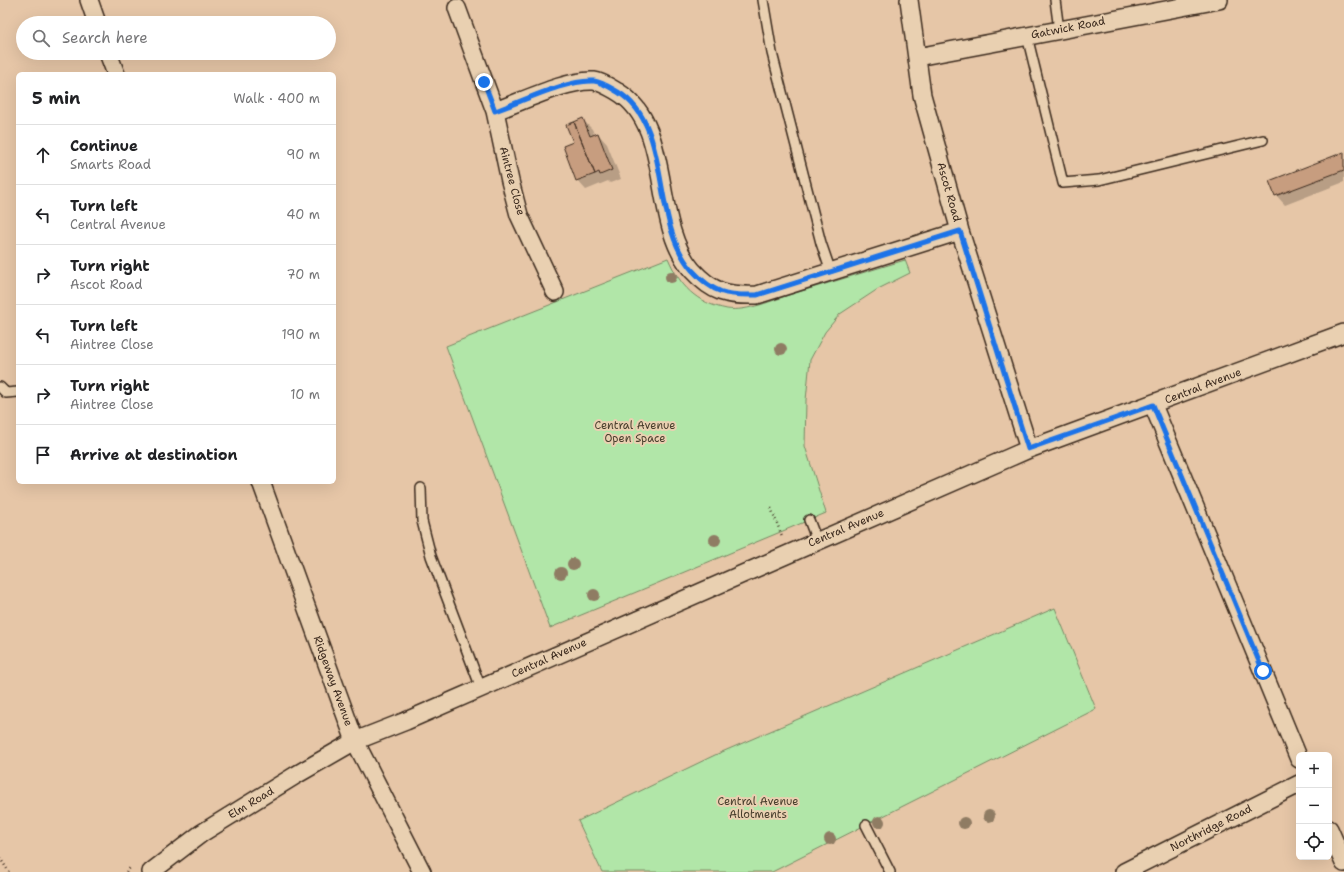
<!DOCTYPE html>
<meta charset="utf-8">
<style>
:root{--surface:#fff;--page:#f6f6f6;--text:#202124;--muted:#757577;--line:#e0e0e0}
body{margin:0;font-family:"Shantell Sans",sans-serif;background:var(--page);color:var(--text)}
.controls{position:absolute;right:12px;bottom:12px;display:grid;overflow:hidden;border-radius:6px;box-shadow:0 4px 16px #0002}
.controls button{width:36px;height:36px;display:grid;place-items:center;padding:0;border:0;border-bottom:1px solid var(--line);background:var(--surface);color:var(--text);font:20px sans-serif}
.stop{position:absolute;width:12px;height:12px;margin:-9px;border:3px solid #1a73e8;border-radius:50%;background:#fff}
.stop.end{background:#1a73e8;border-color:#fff;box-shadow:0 1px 4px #0008}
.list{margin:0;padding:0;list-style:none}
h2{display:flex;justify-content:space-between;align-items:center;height:52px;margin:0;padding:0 16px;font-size:17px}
h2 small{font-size:13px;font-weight:400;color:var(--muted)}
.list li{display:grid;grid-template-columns:26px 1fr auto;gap:12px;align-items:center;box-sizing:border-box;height:60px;padding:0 16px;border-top:1px solid var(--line)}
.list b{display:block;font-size:15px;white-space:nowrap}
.list p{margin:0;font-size:13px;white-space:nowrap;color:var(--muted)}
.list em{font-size:13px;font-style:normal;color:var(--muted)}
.icon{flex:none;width:22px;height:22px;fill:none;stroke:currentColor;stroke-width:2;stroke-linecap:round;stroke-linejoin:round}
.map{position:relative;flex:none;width:1344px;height:872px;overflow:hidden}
.search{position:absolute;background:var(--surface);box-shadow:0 4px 16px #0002;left:16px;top:16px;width:320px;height:44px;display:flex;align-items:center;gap:10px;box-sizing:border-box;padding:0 14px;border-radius:22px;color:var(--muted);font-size:15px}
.panel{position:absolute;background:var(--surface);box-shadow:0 4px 16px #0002;left:16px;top:72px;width:320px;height:412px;border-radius:6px}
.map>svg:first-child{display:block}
.green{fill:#b1e6a8;stroke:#768863}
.shadow{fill:#0003}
.building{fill:#c79d7f;stroke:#3b2a1e}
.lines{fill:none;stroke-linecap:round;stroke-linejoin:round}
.service-casing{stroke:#3b2a1e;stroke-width:12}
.minor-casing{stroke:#3b2a1e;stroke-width:20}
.path{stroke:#3b2a1e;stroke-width:2.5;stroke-dasharray:1 3;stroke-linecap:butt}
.service{stroke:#e9d0b1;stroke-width:9}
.minor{stroke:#e9d0b1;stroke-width:17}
.tree{fill:#8f7b63}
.route{stroke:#1a73e8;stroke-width:5}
.labels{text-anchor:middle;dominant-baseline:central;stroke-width:4;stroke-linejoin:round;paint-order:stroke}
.street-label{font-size:11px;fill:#3b2a1e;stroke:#e9d0b1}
.park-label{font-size:11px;fill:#473d2c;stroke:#e9d0b1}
</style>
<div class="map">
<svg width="1344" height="872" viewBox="0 0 1344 872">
<rect width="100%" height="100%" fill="#e6c6a7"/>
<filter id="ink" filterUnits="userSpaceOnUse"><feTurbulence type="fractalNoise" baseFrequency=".025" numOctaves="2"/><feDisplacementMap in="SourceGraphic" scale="8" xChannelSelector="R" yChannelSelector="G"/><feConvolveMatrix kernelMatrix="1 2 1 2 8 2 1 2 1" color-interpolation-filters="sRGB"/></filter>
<g filter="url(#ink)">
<!-- green -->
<path class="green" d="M668 258C680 286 696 303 727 309 747 312 773 300 792 294 830 283 867 271 905 260L910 273 878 289 840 314 825 332 810 360 806 400 805 446 826 513 550 628 446 346Z
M1055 608 1096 709 772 872H602L578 821 715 755Z"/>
<!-- shadow -->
<path class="shadow" d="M583 120 592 129 595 136 598 134 607 144 621 179 610 183 608 181 586 190 577 180 574 143Z
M1344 153V182L1285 205 1276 195Z"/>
<!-- building -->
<path class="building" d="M583 118 590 136 598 133 612 170 600 175 599 172 595 174 574 122Z
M574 122 595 174 576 181 563 146 573 142 566 125Z
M1344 152V170L1275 196 1269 181Z"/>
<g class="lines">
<defs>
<path id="service" d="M763 0 772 53 821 243 831 272
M1055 0 1059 30
M1027 36 1063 183 1099 180 1263 140
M0 387 6 393 18 392
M421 488 422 521 431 556 481 688
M809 520 817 541
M866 825 890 872"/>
<path id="minor" d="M89 0 97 23
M909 0 922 95 960 231 1029 449
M457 8 495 111C521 102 568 79 594 81 602 82 611 88 618 92 674 126 650 221 692 270 713 293 727 296 757 295L960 231
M108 53 116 74
M917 57 1219 0
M495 111 510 181 519 215 555 292
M1153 405 1299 759
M261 482 355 741 422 872
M1329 829 1344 863
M151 872 202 833 296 775 355 741 406 721 1029 449 1344 333
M1124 872 1299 784"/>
</defs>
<!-- service casing -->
<use href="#service" class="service-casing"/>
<!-- minor casing -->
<use href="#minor" class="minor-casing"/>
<!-- path -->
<path class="path" d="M771 508 782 536
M0 858 9 872
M126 872 131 867"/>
<!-- service -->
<use href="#service" class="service"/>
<!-- minor -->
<use href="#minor" class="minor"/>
</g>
<!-- trees -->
<g class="tree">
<circle cx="671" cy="277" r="6"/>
<circle cx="781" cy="349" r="6"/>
<circle cx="715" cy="540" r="6"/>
<circle cx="573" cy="564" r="6"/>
<circle cx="561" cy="573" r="6"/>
<circle cx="594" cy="595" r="6"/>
<circle cx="989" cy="816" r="6"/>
<circle cx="879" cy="822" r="6"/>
<circle cx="964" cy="823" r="6"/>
<circle cx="830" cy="839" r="6"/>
</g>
</g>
<g class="lines" filter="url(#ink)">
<!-- route -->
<path class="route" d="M484 82 495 111C521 102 568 79 594 81 602 82 611 88 618 92 674 126 649 221 692 270 713 293 726 296 757 295L960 231 1028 449 1153 405 1263 671"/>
</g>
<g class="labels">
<!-- street labels -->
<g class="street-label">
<text transform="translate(1068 28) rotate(-11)">Gatwick Road</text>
<text transform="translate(512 181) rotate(75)">Aintree Close</text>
<text transform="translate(949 192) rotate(74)">Ascot Road</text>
<text transform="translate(1203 386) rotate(-21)">Central Avenue</text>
<text transform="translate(846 528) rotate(-23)">Central Avenue</text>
<text transform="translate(549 658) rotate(-24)">Central Avenue</text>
<text transform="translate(333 681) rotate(70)">Ridgeway Avenue</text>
<text transform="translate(251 803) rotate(-31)">Elm Road</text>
<text transform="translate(1211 828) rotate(-27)">Northridge Road</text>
</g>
<!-- park labels -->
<g class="park-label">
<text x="635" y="425">Central Avenue<tspan x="635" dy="13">Open Space</tspan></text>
<text x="758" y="801">Central Avenue<tspan x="758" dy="13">Allotments</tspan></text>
</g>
</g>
</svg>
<div class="controls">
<button>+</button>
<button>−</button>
<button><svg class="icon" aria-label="locate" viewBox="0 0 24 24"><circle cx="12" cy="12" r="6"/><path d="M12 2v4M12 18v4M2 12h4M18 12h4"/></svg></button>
</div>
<div class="stop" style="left:1263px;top:671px"></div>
<div class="stop end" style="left:484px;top:82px"></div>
<div class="search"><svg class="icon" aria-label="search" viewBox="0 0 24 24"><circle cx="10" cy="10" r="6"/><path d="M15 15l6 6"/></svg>Search here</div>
<section class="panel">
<h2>5 min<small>Walk · 400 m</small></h2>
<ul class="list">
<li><svg class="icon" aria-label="ahead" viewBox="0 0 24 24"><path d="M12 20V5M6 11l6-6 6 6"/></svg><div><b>Continue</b><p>Smarts Road</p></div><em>90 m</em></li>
<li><svg class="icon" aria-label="left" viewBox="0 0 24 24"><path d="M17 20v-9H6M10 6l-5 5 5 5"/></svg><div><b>Turn left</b><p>Central Avenue</p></div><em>40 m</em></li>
<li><svg class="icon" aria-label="right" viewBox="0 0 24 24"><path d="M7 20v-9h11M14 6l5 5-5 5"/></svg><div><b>Turn right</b><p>Ascot Road</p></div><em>70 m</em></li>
<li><svg class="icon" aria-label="left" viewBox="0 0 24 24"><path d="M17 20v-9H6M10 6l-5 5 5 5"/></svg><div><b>Turn left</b><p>Aintree Close</p></div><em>190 m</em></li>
<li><svg class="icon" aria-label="right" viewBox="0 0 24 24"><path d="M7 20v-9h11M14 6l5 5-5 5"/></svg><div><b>Turn right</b><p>Aintree Close</p></div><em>10 m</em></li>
<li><svg class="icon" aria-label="arrive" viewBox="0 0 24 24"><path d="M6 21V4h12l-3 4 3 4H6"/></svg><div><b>Arrive at destination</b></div></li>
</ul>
</section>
</div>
